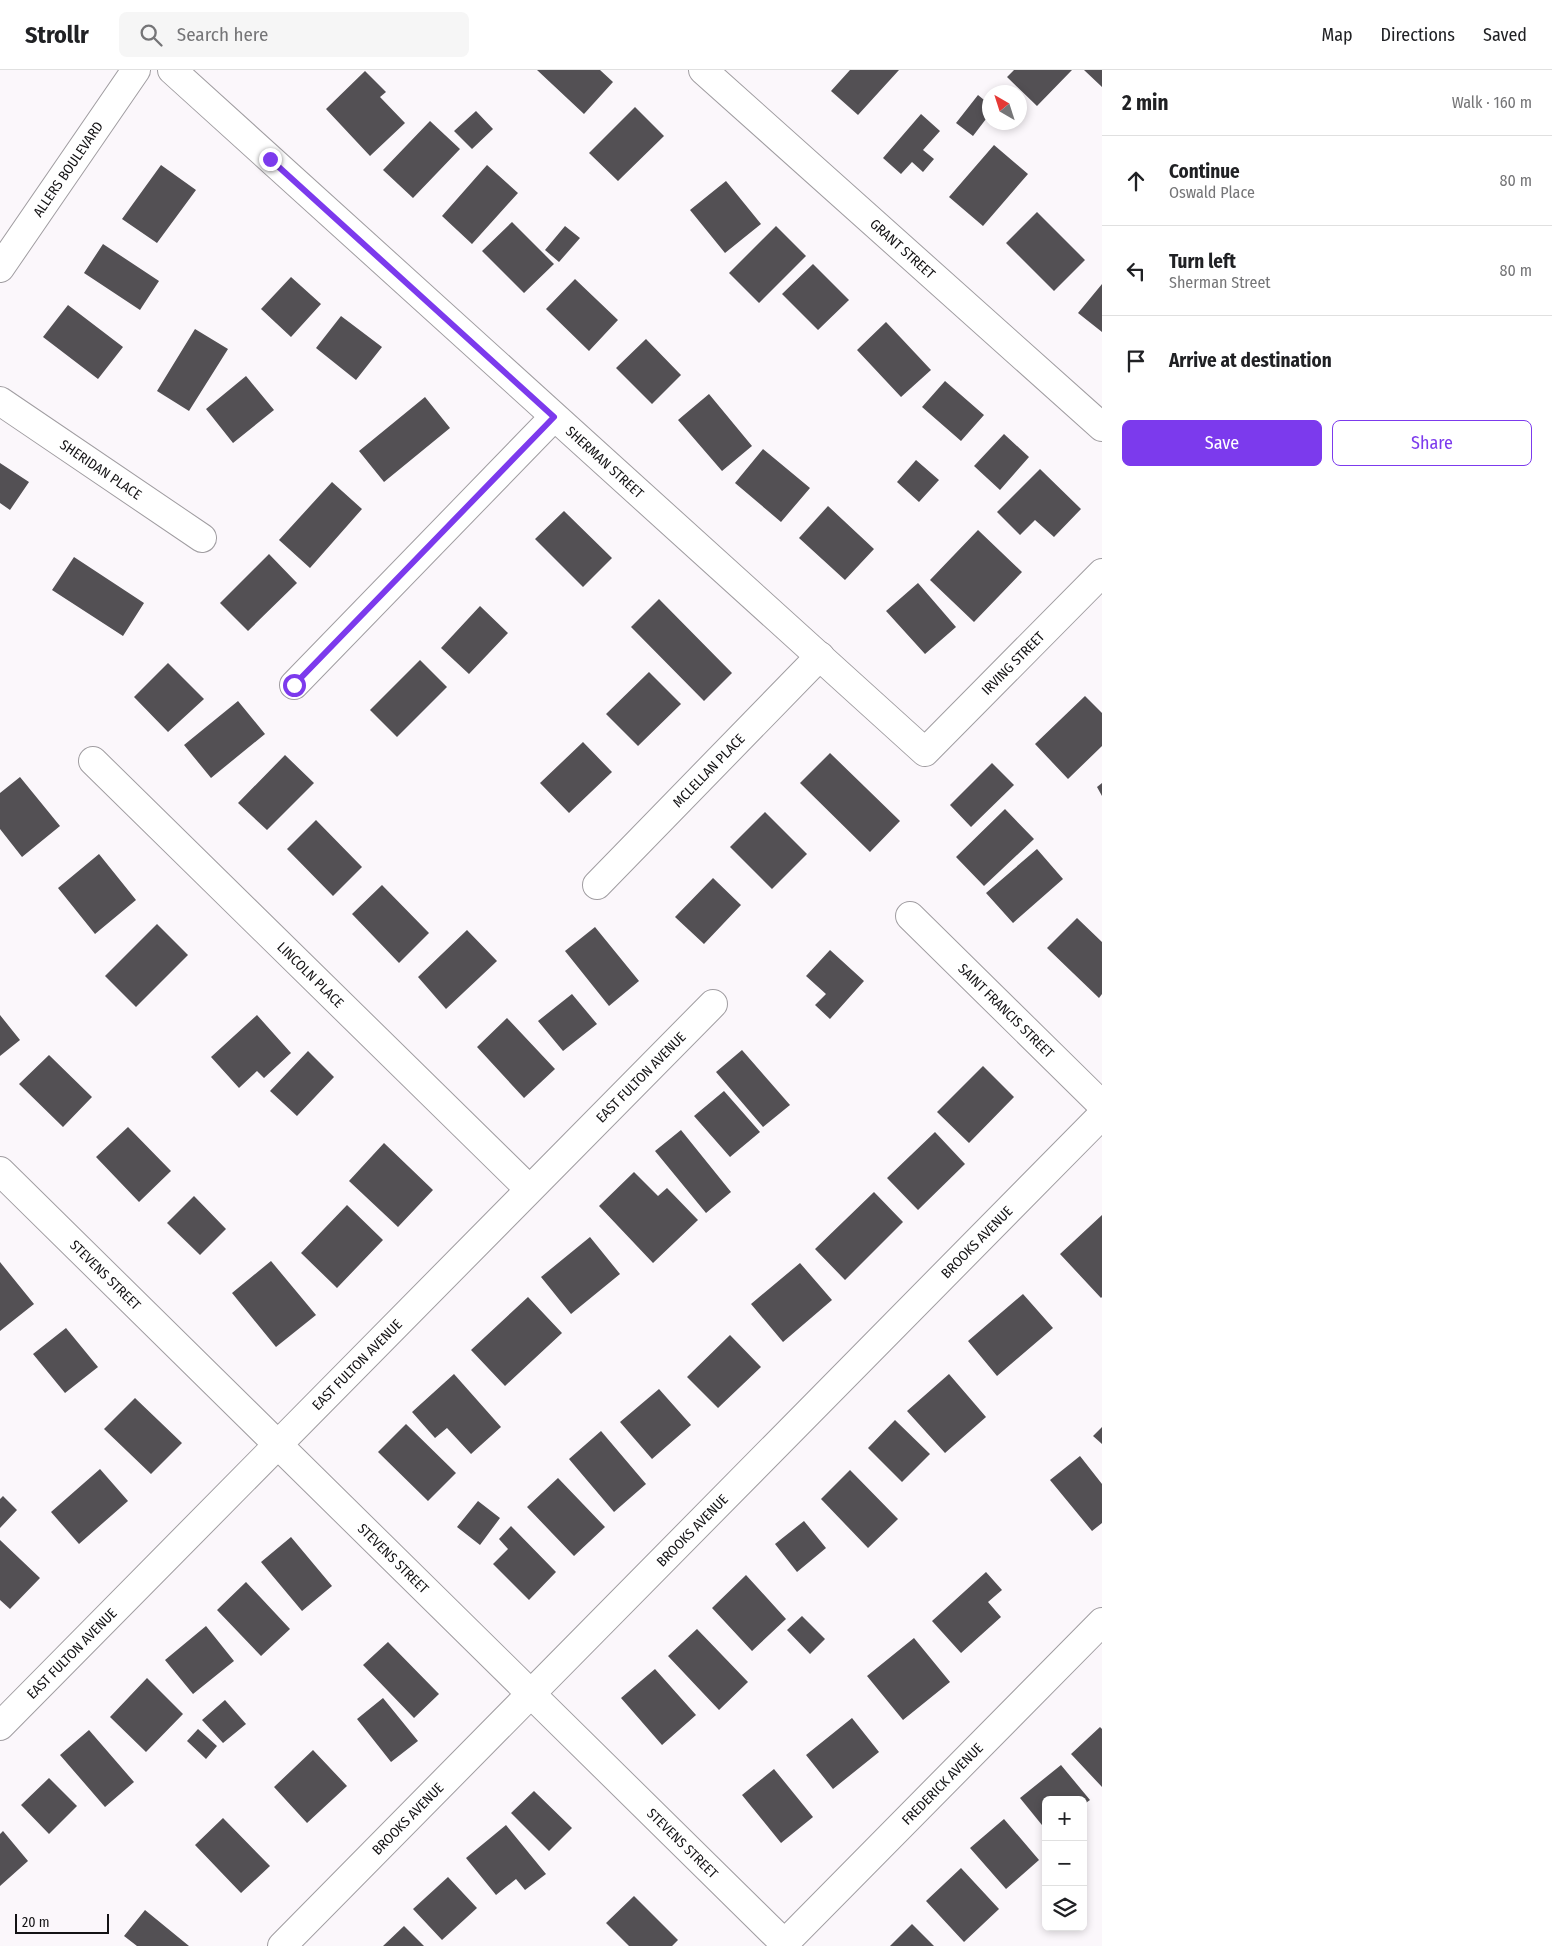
<!DOCTYPE html>
<meta charset="utf-8">
<style>
:root{--surface:#fff;--page:#f6f6f6;--text:#202124;--muted:#757577;--line:#e0e0e0;--accent:#7c3aed}
body{margin:0;font-family:"Fira Sans Condensed",sans-serif;background:var(--page);color:var(--text)}
.controls{position:absolute;right:15px;bottom:15px;display:grid;overflow:hidden;border-radius:8px;box-shadow:0 2px 8px #0003}
.controls button{width:45px;height:45px;display:grid;place-items:center;padding:0;border:0;border-bottom:1px solid var(--line);background:var(--surface);color:var(--text);font:25px sans-serif}
.compass{position:absolute;left:982px;top:15px;width:45px;height:45px;border-radius:50%;background:var(--surface);box-shadow:0 2px 8px #0003;rotate:321deg}
.scale{position:absolute;left:15px;bottom:12px;width:94px;box-sizing:border-box;padding-left:5px;border:2px solid #141315;border-top:0;font-size:14px;line-height:18px;white-space:nowrap;color:#141315;-webkit-text-stroke:4px #fbf7fb;paint-order:stroke}
.stop{position:absolute;width:15px;height:15px;margin:-11px;border:4px solid #7c3aed;border-radius:50%;background:#fff}
.stop.end{background:#7c3aed;border-color:#fff;box-shadow:0 1px 5px #0008}
.list{margin:0;padding:0;list-style:none}
h2{display:flex;justify-content:space-between;align-items:center;height:65px;margin:0;padding:0 20px;font-size:21px}
h2 small{font-size:16px;font-weight:400;color:var(--muted)}
.list li{display:grid;grid-template-columns:32px 1fr auto;gap:15px;align-items:center;box-sizing:border-box;height:90px;padding:0 20px;border-top:1px solid var(--line)}
.list b{display:block;font-size:19px;white-space:nowrap}
.list p{margin:0;font-size:16px;white-space:nowrap;color:var(--muted)}
.list em{font-size:16px;font-style:normal;color:var(--muted)}
.actions{display:flex;gap:10px;padding:15px 20px}
.actions a{flex:1;padding:11px 0;border:1px solid var(--accent);border-radius:8px;text-align:center;font-size:18px;color:var(--accent)}
.actions .main{background:var(--accent);color:#fff}
.icon{flex:none;width:28px;height:28px;fill:none;stroke:currentColor;stroke-width:2;stroke-linecap:round;stroke-linejoin:round}
.map{position:relative;flex:none;width:1102px;height:1876px;overflow:hidden}
header{display:flex;align-items:center;gap:30px;box-sizing:border-box;height:70px;padding:0 25px;background:var(--surface);border-bottom:1px solid var(--line)}
header strong{font-size:24px}
nav{display:flex;gap:28px;margin-inline-start:auto;font-size:18px}
.search{width:350px;height:45px;background:var(--page);display:flex;align-items:center;gap:12px;box-sizing:border-box;padding:0 18px;border-radius:8px;color:var(--muted);font-size:19px}
main{display:flex}
aside{flex:1;background:var(--surface)}
.map>svg:first-child{display:block}
.building{fill:#535054}
.lines{fill:none;stroke-linecap:round;stroke-linejoin:round}
.minor-casing{stroke:#a09da1;stroke-width:30}
.minor{stroke:#fff;stroke-width:28}
.route{stroke:#7c3aed;stroke-width:6}
.labels{text-anchor:middle;dominant-baseline:central;stroke-width:5;stroke-linejoin:round;paint-order:stroke}
.street-label{font-size:14px;fill:#141315;stroke:#fbf7fb}
</style>
<header>
<strong>Strollr</strong>
<div class="search"><svg class="icon" aria-label="search" viewBox="0 0 24 24"><circle cx="10" cy="10" r="6"/><path d="M15 15l6 6"/></svg>Search here</div>
<nav><a>Map</a><a>Directions</a><a>Saved</a></nav>
</header>
<main>
<div class="map">
<svg width="1102" height="1876" viewBox="0 0 1102 1876">
<rect width="100%" height="100%" fill="#fbf7fb"/>
<!-- building -->
<path class="building" d="M537 0H600L613 12 584 44Z
M850 0H899L858 45 831 21Z
M1014 0H1072L1037 36 1007 7Z
M1084 0H1102V17Z
M365 1 386 22 380 27 405 53 370 86 326 39Z
M978 25 989 34V45L973 66 956 53Z
M635 37 664 66 618 111 589 83Z
M476 41 493 59 472 79 454 61Z
M921 44 940 61 923 80 934 89 923 102 912 92 901 104 883 88Z
M430 51 460 79 413 128 383 100Z
M994 75 1028 104 983 156 949 127Z
M161 95 196 120 157 173 122 149Z
M487 95 518 123 472 174 442 146Z
M726 111 761 154 725 183 690 140Z
M1037 142 1085 190 1054 221 1006 173Z
M512 152 554 194 524 223 482 181Z
M565 156 580 168 559 192 545 180Z
M776 156 806 186 759 233 729 203Z
M103 174 159 211 140 240 84 203Z
M813 194 849 230 818 260 782 224Z
M291 207 321 234 291 267 261 239Z
M575 209 618 250 589 281 546 239Z
M1102 214V262L1078 243Z
M68 235 123 277 98 309 43 267Z
M341 246 382 277 356 310 316 278Z
M886 252 931 300 901 327 857 280Z
M195 259 228 279 189 341 157 321Z
M646 269 681 305 652 334 616 298Z
M246 306 274 340 233 373 206 339Z
M945 311 984 345 961 371 922 337Z
M709 324 752 376 722 401 678 350Z
M425 327 450 358 384 412 359 381Z
M1004 364 1029 387 1000 420 974 396Z
M763 379 810 418 781 452 735 413Z
M916 390 939 410 919 432 897 412Z
M0 393 29 412 10 440 0 433Z
M1040 399 1081 439 1054 467 1035 450 1020 465 997 442Z
M332 412 362 439 310 498 279 470Z
M828 436 874 479 845 510 799 468Z
M564 441 612 488 583 517 535 469Z
M978 460 1022 502 974 552 930 510Z
M269 484 297 513 248 561 220 533Z
M74 487 144 533 123 566 52 520Z
M918 513 956 557 925 584 886 541Z
M659 529 732 603 704 631 631 557Z
M480 536 508 563 469 604 441 578Z
M420 590 447 617 397 667 370 640Z
M168 593 204 629 168 662 134 627Z
M649 602 681 634 638 676 606 644Z
M1085 626 1102 643V676L1068 709 1035 674Z
M238 631 265 664 211 708 184 675Z
M583 672 612 702 569 743 540 713Z
M830 683 900 751 870 782 800 713Z
M285 685 314 713 267 760 238 733Z
M992 693 1014 715 971 757 950 735Z
M20 707 60 756 22 787 0 759V723Z
M1102 713V726L1097 717Z
M1005 739 1034 769 984 816 956 787Z
M765 742 807 784 772 819 730 777Z
M316 750 362 797 333 826 287 779Z
M1037 779 1063 809 1013 853 986 823Z
M99 784 136 830 95 864 58 818Z
M713 808 741 835 704 874 675 847Z
M382 815 429 863 399 893 352 844Z
M1077 848 1102 872V924L1099 928 1047 878Z
M157 854 188 885 136 937 105 906Z
M595 857 639 911 609 936 565 881Z
M467 860 497 891 446 939 418 907Z
M830 880 864 911 830 949 815 935 826 924 806 906Z
M572 924 597 954 563 981 538 951Z
M0 945 20 970 0 986Z
M257 945 291 983 264 1008 257 1001 239 1018 211 987Z
M507 948 555 999 524 1028 477 977Z
M742 980 790 1035 763 1057 716 1002Z
M308 981 334 1007 297 1046 270 1021Z
M49 985 92 1027 63 1057 19 1014Z
M983 996 1014 1027 969 1073 937 1042Z
M724 1021 760 1062 730 1087 694 1046Z
M128 1057 171 1101 139 1132 96 1087Z
M681 1060 731 1122 706 1143 655 1081Z
M935 1062 965 1094 918 1140 887 1108Z
M384 1073 433 1120 398 1157 349 1111Z
M634 1102 658 1126 667 1118 698 1150 653 1193 599 1136Z
M874 1122 903 1152 845 1210 815 1179Z
M194 1126 226 1159 200 1185 167 1153Z
M347 1135 383 1170 337 1218 301 1183Z
M1102 1145V1227L1101 1228 1060 1184Z
M590 1167 620 1204 571 1244 541 1207Z
M271 1191 316 1245 276 1277 232 1223Z
M0 1192 34 1234 0 1261Z
M800 1193 832 1230 783 1272 751 1234Z
M1023 1224 1053 1258 997 1306 968 1271Z
M528 1227 562 1263 505 1316 471 1280Z
M66 1258 98 1297 65 1323 33 1284Z
M730 1265 761 1297 718 1338 687 1307Z
M454 1304 501 1357 471 1384 447 1358 435 1368 412 1342Z
M949 1304 986 1347 945 1383 907 1341Z
M659 1319 691 1355 652 1389 620 1352Z
M135 1328 182 1373 151 1404 104 1359Z
M895 1350 930 1384 902 1412 868 1378Z
M406 1354 456 1403 428 1431 378 1382Z
M1102 1357V1374L1093 1366Z
M601 1361 646 1414 614 1442 569 1389Z
M1080 1386 1102 1414V1453L1092 1461 1050 1410Z
M100 1399 128 1431 79 1474 51 1442Z
M850 1400 898 1449 868 1478 821 1429Z
M558 1408 605 1457 574 1486 527 1437Z
M3 1426 17 1440 0 1458V1429Z
M478 1431 500 1448 480 1475 457 1457Z
M804 1451 826 1478 797 1502 775 1474Z
M511 1456 556 1502 529 1530 493 1494 508 1479 499 1469Z
M291 1467 332 1516 302 1541 261 1492Z
M0 1470 40 1508 10 1539 0 1530Z
M986 1502 1002 1520 988 1532 1001 1547 961 1583 932 1551Z
M746 1505 786 1549 752 1581 712 1538Z
M246 1512 290 1559 261 1586 217 1540Z
M802 1546 825 1569 810 1584 787 1560Z
M206 1556 234 1591 193 1624 165 1590Z
M697 1559 748 1612 719 1640 668 1586Z
M914 1568 950 1612 903 1650 867 1606Z
M388 1572 439 1624 414 1648 363 1595Z
M655 1599 696 1645 662 1675 621 1628Z
M147 1608 183 1644 146 1682 110 1647Z
M383 1628 418 1671 391 1692 357 1649Z
M225 1630 246 1654 223 1673 202 1650Z
M852 1648 879 1682 833 1719 806 1685Z
M1100 1657 1102 1659V1717L1071 1684Z
M198 1659 217 1676 206 1689 187 1671Z
M89 1660 134 1712 105 1737 60 1685Z
M313 1680 347 1716 307 1753 274 1717Z
M1061 1695 1090 1730 1083 1735V1730H1046V1760L1020 1728Z
M774 1699 813 1747 781 1773 742 1725Z
M49 1708 77 1736 49 1764 21 1735Z
M534 1721 572 1758 549 1781 511 1743Z
M223 1748 270 1796 241 1823 195 1775Z
M1004 1749 1039 1790 1006 1819 970 1778Z
M506 1755 546 1804 525 1820 516 1809 496 1825 466 1788Z
M3 1761 28 1791 0 1816V1764Z
M961 1798 999 1839 964 1872 926 1831Z
M448 1807 477 1838 442 1870 413 1839Z
M634 1826 678 1870 672 1876H629L606 1853Z
M145 1840 189 1876H137L124 1866Z
M912 1854 934 1876H890Z
M404 1856 424 1876H383Z"/>
<g class="lines">
<defs>
<g id="minor">
<path id="s1" d="M172 0 925 682 1102 503"/>
<path id="s2" d="M703 0 1102 357"/>
<path id="s3" d="M0 198 136 0"/>
<path id="s4" d="M0 331 202 468"/>
<path d="M294 615 554 347"/>
<path id="s5" d="M93 691 529 1119"/>
<path id="s6" d="M597 815 820 586"/>
<path id="s7" d="M910 846 1102 1035"/>
<path id="s8" d="M0 1101 787 1876"/>
<path id="s9" d="M0 1656 713 934"/>
<path id="s10" d="M282 1876 1102 1045"/>
<path id="s11" d="M782 1876 1102 1552"/>
</g>
</defs>
<!-- minor casing -->
<use href="#minor" class="minor-casing"/>
<!-- minor -->
<use href="#minor" class="minor"/>
</g>
<g class="lines">
<!-- route -->
<path class="route" d="M270 89 554 347 294 615"/>
</g>
<g class="labels">
<!-- street labels -->
<g class="street-label">
<text stroke="none"><textPath href="#s3" startOffset="120">ALLERS BOULEVARD</textPath></text>
<text stroke="none"><textPath href="#s2" startOffset="268">GRANT STREET</textPath></text>
<text stroke="none"><textPath href="#s1" startOffset="584">SHERMAN STREET</textPath></text>
<text stroke="none"><textPath href="#s4" startOffset="122">SHERIDAN PLACE</textPath></text>
<text stroke="none"><textPath href="#s1" startOffset="1141">IRVING STREET</textPath></text>
<text stroke="none"><textPath href="#s6" startOffset="160">MCLELLAN PLACE</textPath></text>
<text stroke="none"><textPath href="#s5" startOffset="305">LINCOLN PLACE</textPath></text>
<text stroke="none"><textPath href="#s7" startOffset="135">SAINT FRANCIS STREET</textPath></text>
<text stroke="none"><textPath href="#s9" startOffset="912">EAST FULTON AVENUE</textPath></text>
<text stroke="none"><textPath href="#s10" startOffset="989">BROOKS AVENUE</textPath></text>
<text stroke="none"><textPath href="#s8" startOffset="148">STEVENS STREET</textPath></text>
<text stroke="none"><textPath href="#s9" startOffset="508">EAST FULTON AVENUE</textPath></text>
<text stroke="none"><textPath href="#s10" startOffset="584">BROOKS AVENUE</textPath></text>
<text stroke="none"><textPath href="#s8" startOffset="552">STEVENS STREET</textPath></text>
<text stroke="none"><textPath href="#s9" startOffset="102">EAST FULTON AVENUE</textPath></text>
<text stroke="none"><textPath href="#s11" startOffset="228">FREDERICK AVENUE</textPath></text>
<text stroke="none"><textPath href="#s10" startOffset="179">BROOKS AVENUE</textPath></text>
<text stroke="none"><textPath href="#s8" startOffset="958">STEVENS STREET</textPath></text>
</g>
</g>
</svg>
<div class="controls">
<button>+</button>
<button>−</button>
<button><svg class="icon" aria-label="layers" viewBox="0 0 24 24"><path d="M12 4l9 5-9 5-9-5zM3 14l9 5 9-5"/></svg></button>
</div>
<svg class="compass" viewBox="-18 -18 36 36"><path d="M0-13l5 13h-10z" fill="#e53935"/><path d="M0 13l5-13h-10z" fill="#757577"/></svg>
<div class="scale">20 m</div>
<div class="stop" style="left:294px;top:615px"></div>
<div class="stop end" style="left:270px;top:89px"></div>
</div>
<aside>
<h2>2 min<small>Walk · 160 m</small></h2>
<ul class="list">
<li><svg class="icon" aria-label="ahead" viewBox="0 0 24 24"><path d="M12 20V5M6 11l6-6 6 6"/></svg><div><b>Continue</b><p>Oswald Place</p></div><em>80 m</em></li>
<li><svg class="icon" aria-label="left" viewBox="0 0 24 24"><path d="M17 20v-9H6M10 6l-5 5 5 5"/></svg><div><b>Turn left</b><p>Sherman Street</p></div><em>80 m</em></li>
<li><svg class="icon" aria-label="arrive" viewBox="0 0 24 24"><path d="M6 21V4h12l-3 4 3 4H6"/></svg><div><b>Arrive at destination</b></div></li>
</ul>
<div class="actions"><a class="main">Save</a><a>Share</a></div>
</aside>
</main>
